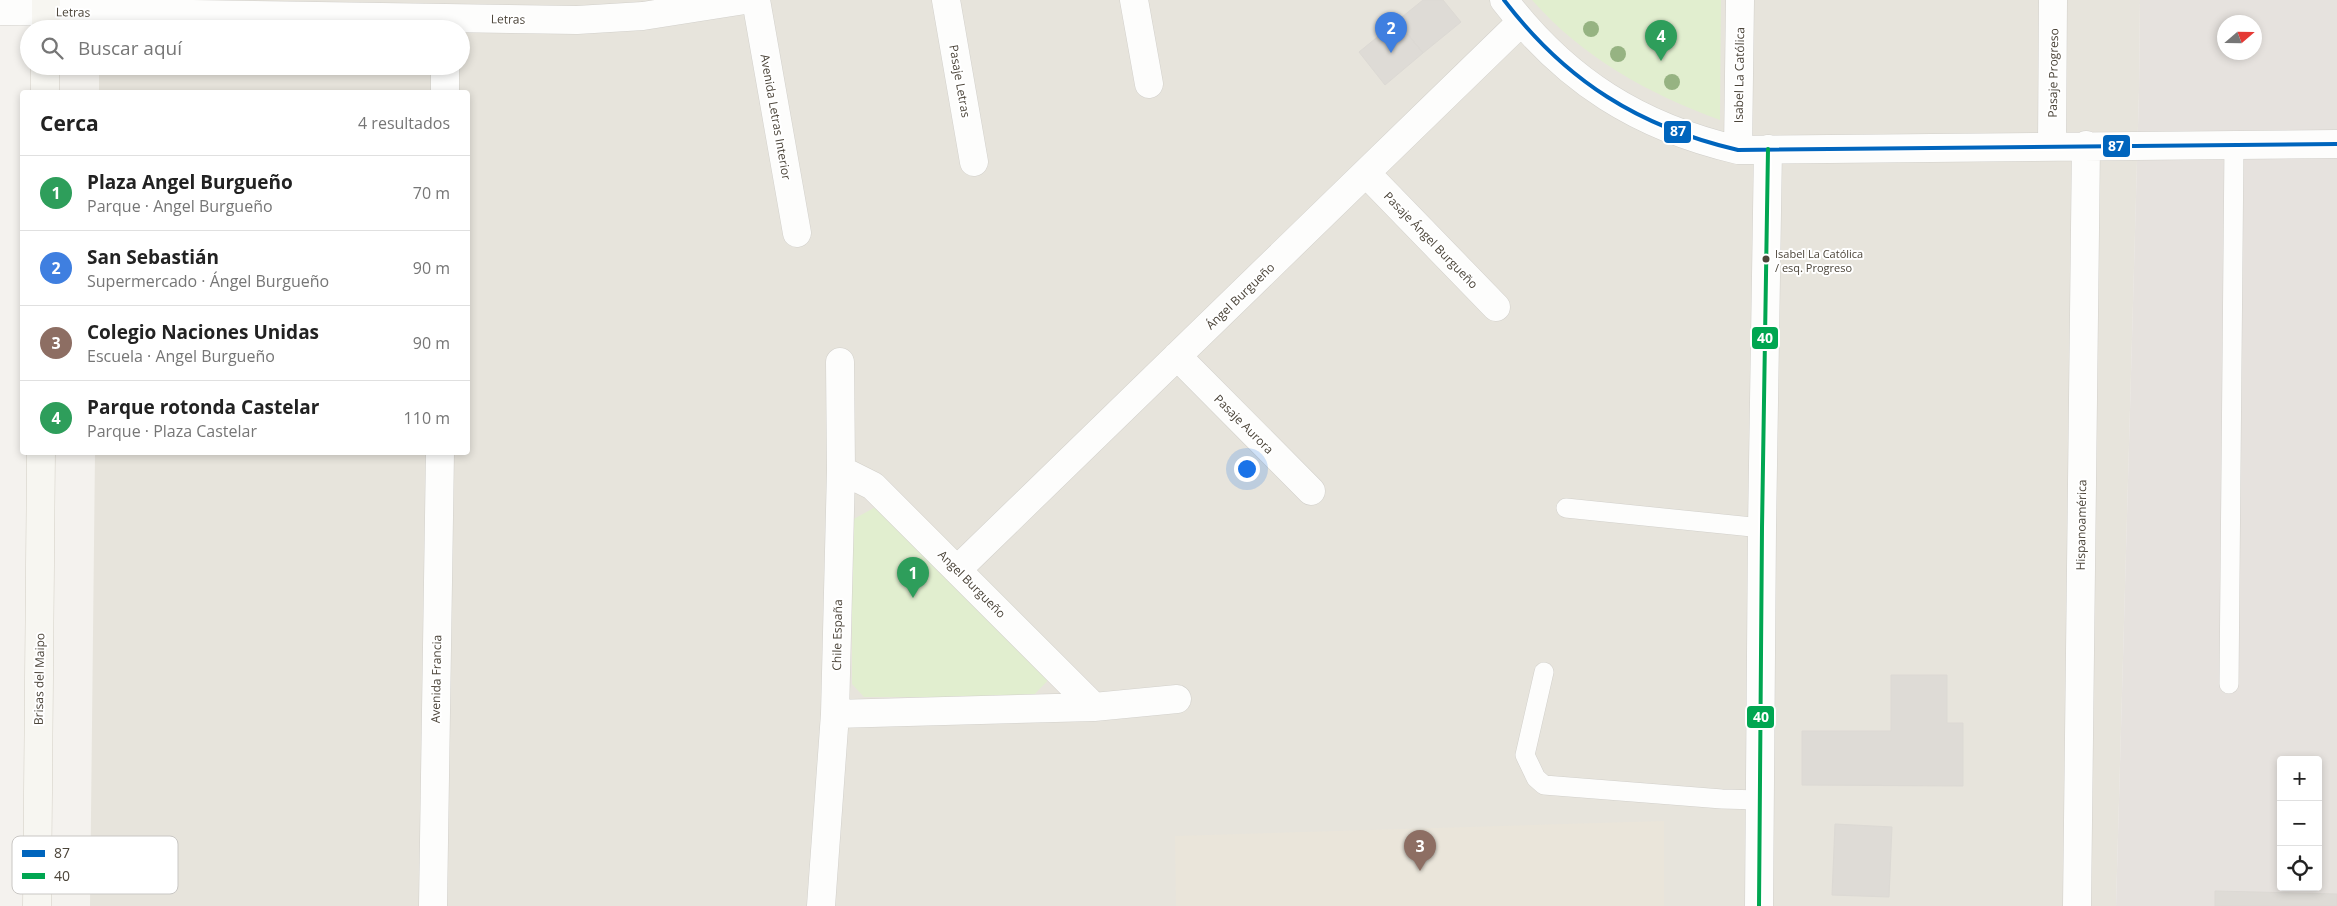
<!DOCTYPE html>
<html lang="es">
<meta charset="utf-8">
<style>
:root{--surface:#fff;--page:#f6f6f6;--text:#222;--muted:#767676;--line:#e0e0e0;--accent:#868178}
body{margin:0;font-family:"Open Sans",sans-serif;background:var(--page);color:var(--text)}
.controls{position:absolute;right:15px;bottom:15px;display:grid;overflow:hidden;border-radius:5px;box-shadow:0 2px 8px #0003}
.controls button{width:45px;height:45px;display:grid;place-items:center;padding:0;border:0;border-bottom:1px solid var(--line);background:var(--surface);color:var(--text);font:25px sans-serif}
.compass{position:absolute;left:2217px;top:15px;width:45px;height:45px;border-radius:50%;background:var(--surface);box-shadow:0 2px 8px #0003;rotate:70deg}
.you{position:absolute;left:1246px;top:468px;width:18px;height:18px;margin:-12px;border:4px solid #fff;border-radius:50%;background:#1a73e8;box-shadow:0 0 0 8px #1a73e833}
.badge{display:grid;place-items:center;width:32px;height:32px;border-radius:50%;background:var(--accent);color:#fff;font-size:16px;font-weight:700}
.pin{position:absolute;translate:-50% -41px;filter:drop-shadow(0 1px 2px #0008)}
.pin::after{content:'';position:absolute;top:26px;width:18px;height:15px;background:inherit;clip-path:polygon(0 0,100% 0,50% 100%)}
.list{margin:0;padding:0;list-style:none}
h2{display:flex;justify-content:space-between;align-items:center;height:65px;margin:0;padding:0 20px;font-size:21px}
h2 small{font-size:16px;font-weight:400;color:var(--muted)}
.list li{display:grid;grid-template-columns:32px 1fr auto;gap:15px;align-items:center;box-sizing:border-box;height:75px;padding:0 20px;border-top:1px solid var(--line)}
.list b{display:block;font-size:19px;white-space:nowrap}
.list p{margin:0;font-size:16px;white-space:nowrap;color:var(--muted)}
.list em{font-size:16px;font-style:normal;color:var(--muted)}
.icon{flex:none;width:28px;height:28px;fill:none;stroke:currentColor;stroke-width:2;stroke-linecap:round;stroke-linejoin:round}
.map{position:relative;flex:none;width:2337px;height:906px;overflow:hidden}
.search{position:absolute;background:var(--surface);box-shadow:0 2px 8px #0003;left:20px;top:20px;width:450px;height:55px;display:flex;align-items:center;gap:12px;box-sizing:border-box;padding:0 18px;border-radius:28px;color:var(--muted);font-size:19px}
.panel{position:absolute;background:var(--surface);box-shadow:0 2px 8px #0003;left:20px;top:90px;width:450px;height:365px;border-radius:5px}
.map>svg:first-child{display:block}
.residential{fill:#e7e4dc}
.industrial{fill:#e6e2de;fill-rule:evenodd}
.education{fill:#eae5da}
.green{fill:#e1eecf}
.building{fill:#dedbd6;stroke:#dcd9d4}
.lines{fill:none;stroke-linecap:round;stroke-linejoin:round}
.lane-casing{stroke:#d2d0cb;stroke-width:20}
.street-casing{stroke:#d2d0cb;stroke-width:29}
.secondary-casing{stroke:#d3cfc5;stroke-width:29}
.lane{stroke:#fdfdfc;stroke-width:19}
.street{stroke:#fdfdfc;stroke-width:28}
.secondary{stroke:#f7f6f1;stroke-width:28}
.bus-1-casing{stroke:#fff;stroke-width:8}
.bus-2-casing{stroke:#fff;stroke-width:8}
.bus-1{stroke:#0065bd;stroke-width:4}
.bus-2{stroke:#00a651;stroke-width:4}
.tree{fill:#96b382}
.bus-dot{fill:#4b4439;stroke:#fff;stroke-width:2}
.labels{text-anchor:middle;dominant-baseline:central;stroke-width:4;stroke-linejoin:round;paint-order:stroke}
.bus-label{font-size:11px;fill:#4b4439;stroke:#fff;text-anchor:start}
.street-label{font-size:12px;fill:#4b4439;stroke:#fff}
.key{fill:#fff;stroke:#c9c7c4;stroke-width:1}
.key-label{font-size:14px;fill:#4b4439}
.line-badge{stroke:#fff;stroke-width:2}
.badge-label{font-size:14px;text-anchor:middle;font-weight:bold;fill:#fff}
</style>
<div class="map">
<svg width="2337" height="906" viewBox="0 0 2337 906">
<rect width="100%" height="100%" fill="#f4f2ee"/>
<!-- residential -->
<path class="residential" d="M100 0H2140L2139 90 2116 906H90L95 453 468 452V92H99V66H461V29H100Z"/>
<!-- industrial -->
<path class="industrial" d="M2140 0H2337V906H2116L2139 90ZM2224 22H2254V52H2224ZM2281 760H2318V887H2281Z"/>
<!-- education -->
<path class="education" d="M1664 821V906H1176L1175 836Z"/>
<!-- green -->
<path class="green" d="M1532 0H1721L1720 120C1649 94 1583 58 1532 0Z
M881 504 1052 676 1032 697H864L852 684V520Z"/>
<!-- building -->
<path class="building" d="M1423 0H1443L1461 22 1423 53 1397 21Z
M1397 21 1423 53 1385 85 1359 52Z
M1891 675H1947V723H1963V786L1802 785V731H1891Z
M1835 824 1892 827 1889 897 1832 895Z
M2215 891 2337 894V906H2215Z"/>
<g class="lines">
<defs>
<path id="lane" d="M1566 508 1762 528
M1544 672 1525 755 1536 778 1544 785 1722 799 1760 800
M2229 684 2234 145"/>
<path id="street" d="M756 0 797 233
M946 0 974 162
M1134 0 1149 84
M1504 0C1566 81 1639 127 1738 150L2337 144
M0 11 577 20 643 16 745 0
M445 92V66
M2052 145 2053 0
M1738 150 1740 0
M1366 173 1496 307
M1177 356 1311 491
M841 470 873 486 1094 707
M958 569 1521 22
M835 714 1094 707 1177 699
M433 906 440 452
M821 906 835 714 841 470 840 362
M1759 906 1762 528 1768 149
M2077 906 2086 145"/>
<path id="secondary" d="M46 29V0
M45 92V66
M37 906 41 452"/>
</defs>
<!-- lane casing -->
<use href="#lane" class="lane-casing"/>
<!-- street casing -->
<use href="#street" class="street-casing"/>
<!-- secondary casing -->
<use href="#secondary" class="secondary-casing"/>
<!-- lane -->
<use href="#lane" class="lane"/>
<!-- street -->
<use href="#street" class="street"/>
<!-- secondary -->
<use href="#secondary" class="secondary"/>
<defs>
<path id="bus-1" d="M1504 0C1566 81 1639 127 1738 150L2337 144"/>
<path id="bus-2" d="M1759 906 1762 528 1768 149"/>
</defs>
<!-- bus-1 casing -->
<use href="#bus-1" class="bus-1-casing"/>
<!-- bus-2 casing -->
<use href="#bus-2" class="bus-2-casing"/>
<!-- bus-1 -->
<use href="#bus-1" class="bus-1"/>
<!-- bus-2 -->
<use href="#bus-2" class="bus-2"/>
</g>
<!-- trees -->
<g class="tree">
<circle cx="1591" cy="29" r="8"/>
<circle cx="1618" cy="54" r="8"/>
<circle cx="1672" cy="82" r="8"/>
</g>
<!-- markers -->
<circle class="bus-dot" cx="1766" cy="259" r="4.5"/>
<g class="labels">
<!-- bus labels -->
<g class="bus-label">
<text x="1775" y="253">Isabel La Católica<tspan x="1775" dy="14">/ esq. Progreso</tspan></text>
</g>
<!-- street labels -->
<g class="street-label">
<text transform="translate(73 12) rotate(1)">Letras</text>
<text transform="translate(508 19) rotate(1)">Letras</text>
<text transform="translate(2053 73) rotate(-89)">Pasaje Progreso</text>
<text transform="translate(1739 75) rotate(-89)">Isabel La Católica</text>
<text transform="translate(960 81) rotate(80)">Pasaje Letras</text>
<text transform="translate(776 117) rotate(80)">Avenida Letras Interior</text>
<text transform="translate(1431 240) rotate(46)">Pasaje Ángel Burgueño</text>
<text transform="translate(1240 296) rotate(-44)">Ángel Burgueño</text>
<text transform="translate(1244 424) rotate(45)">Pasaje Aurora</text>
<text transform="translate(2081 525) rotate(-89)">Hispanoamérica</text>
<text transform="translate(972 584) rotate(45)">Angel Burgueño</text>
<text transform="translate(837 635) rotate(-89)">Chile España</text>
<text transform="translate(39 679) rotate(-89)">Brisas del Maipo</text>
<text transform="translate(436 679) rotate(-89)">Avenida Francia</text>
</g>
</g>
<!-- legend -->
<rect x="12" y="836" width="166" height="58" rx="8" class="key"/>
<rect x="22" y="850" width="23" height="7" fill="#0065bd"/>
<rect x="22" y="873" width="23" height="6" fill="#00a651"/>
<g class="key-label">
<text x="54" y="858">87</text>
<text x="54" y="881">40</text>
</g>
<g class="line-badge">
<rect x="1663" y="120" width="29" height="24" rx="5" fill="#0065bd"/>
<rect x="2102" y="134" width="29" height="24" rx="5" fill="#0065bd"/>
<rect x="1751" y="326" width="28" height="24" rx="5" fill="#00a651"/>
<rect x="1746" y="705" width="29" height="24" rx="5" fill="#00a651"/>
</g>
<g class="badge-label">
<text x="1678" y="136">87</text>
<text x="2116" y="151">87</text>
<text x="1765" y="343">40</text>
<text x="1761" y="722">40</text>
</g>
</svg>
<div class="controls">
<button>+</button>
<button>−</button>
<button><svg class="icon" aria-label="locate" viewBox="0 0 24 24"><circle cx="12" cy="12" r="6"/><path d="M12 2v4M12 18v4M2 12h4M18 12h4"/></svg></button>
</div>
<svg class="compass" viewBox="-18 -18 36 36"><path d="M0-13l5 13h-10z" fill="#e53935"/><path d="M0 13l5-13h-10z" fill="#767676"/></svg>
<div class="you"></div>
<div class="pin badge" style="left:913px;top:598px;background:#2e9e5b">1</div>
<div class="pin badge" style="left:1391px;top:53px;background:#3f7fe0">2</div>
<div class="pin badge" style="left:1420px;top:871px;background:#8d6e63">3</div>
<div class="pin badge" style="left:1661px;top:61px;background:#2e9e5b">4</div>
<div class="search"><svg class="icon" aria-label="search" viewBox="0 0 24 24"><circle cx="10" cy="10" r="6"/><path d="M15 15l6 6"/></svg>Buscar aquí</div>
<section class="panel">
<h2>Cerca<small>4 resultados</small></h2>
<ul class="list">
<li><span class="badge" style="background:#2e9e5b">1</span><div><b>Plaza Angel Burgueño</b><p>Parque · Angel Burgueño</p></div><em>70 m</em></li>
<li><span class="badge" style="background:#3f7fe0">2</span><div><b>San Sebastián</b><p>Supermercado · Ángel Burgueño</p></div><em>90 m</em></li>
<li><span class="badge" style="background:#8d6e63">3</span><div><b>Colegio Naciones Unidas</b><p>Escuela · Angel Burgueño</p></div><em>90 m</em></li>
<li><span class="badge" style="background:#2e9e5b">4</span><div><b>Parque rotonda Castelar</b><p>Parque · Plaza Castelar</p></div><em>110 m</em></li>
</ul>
</section>
</div>
